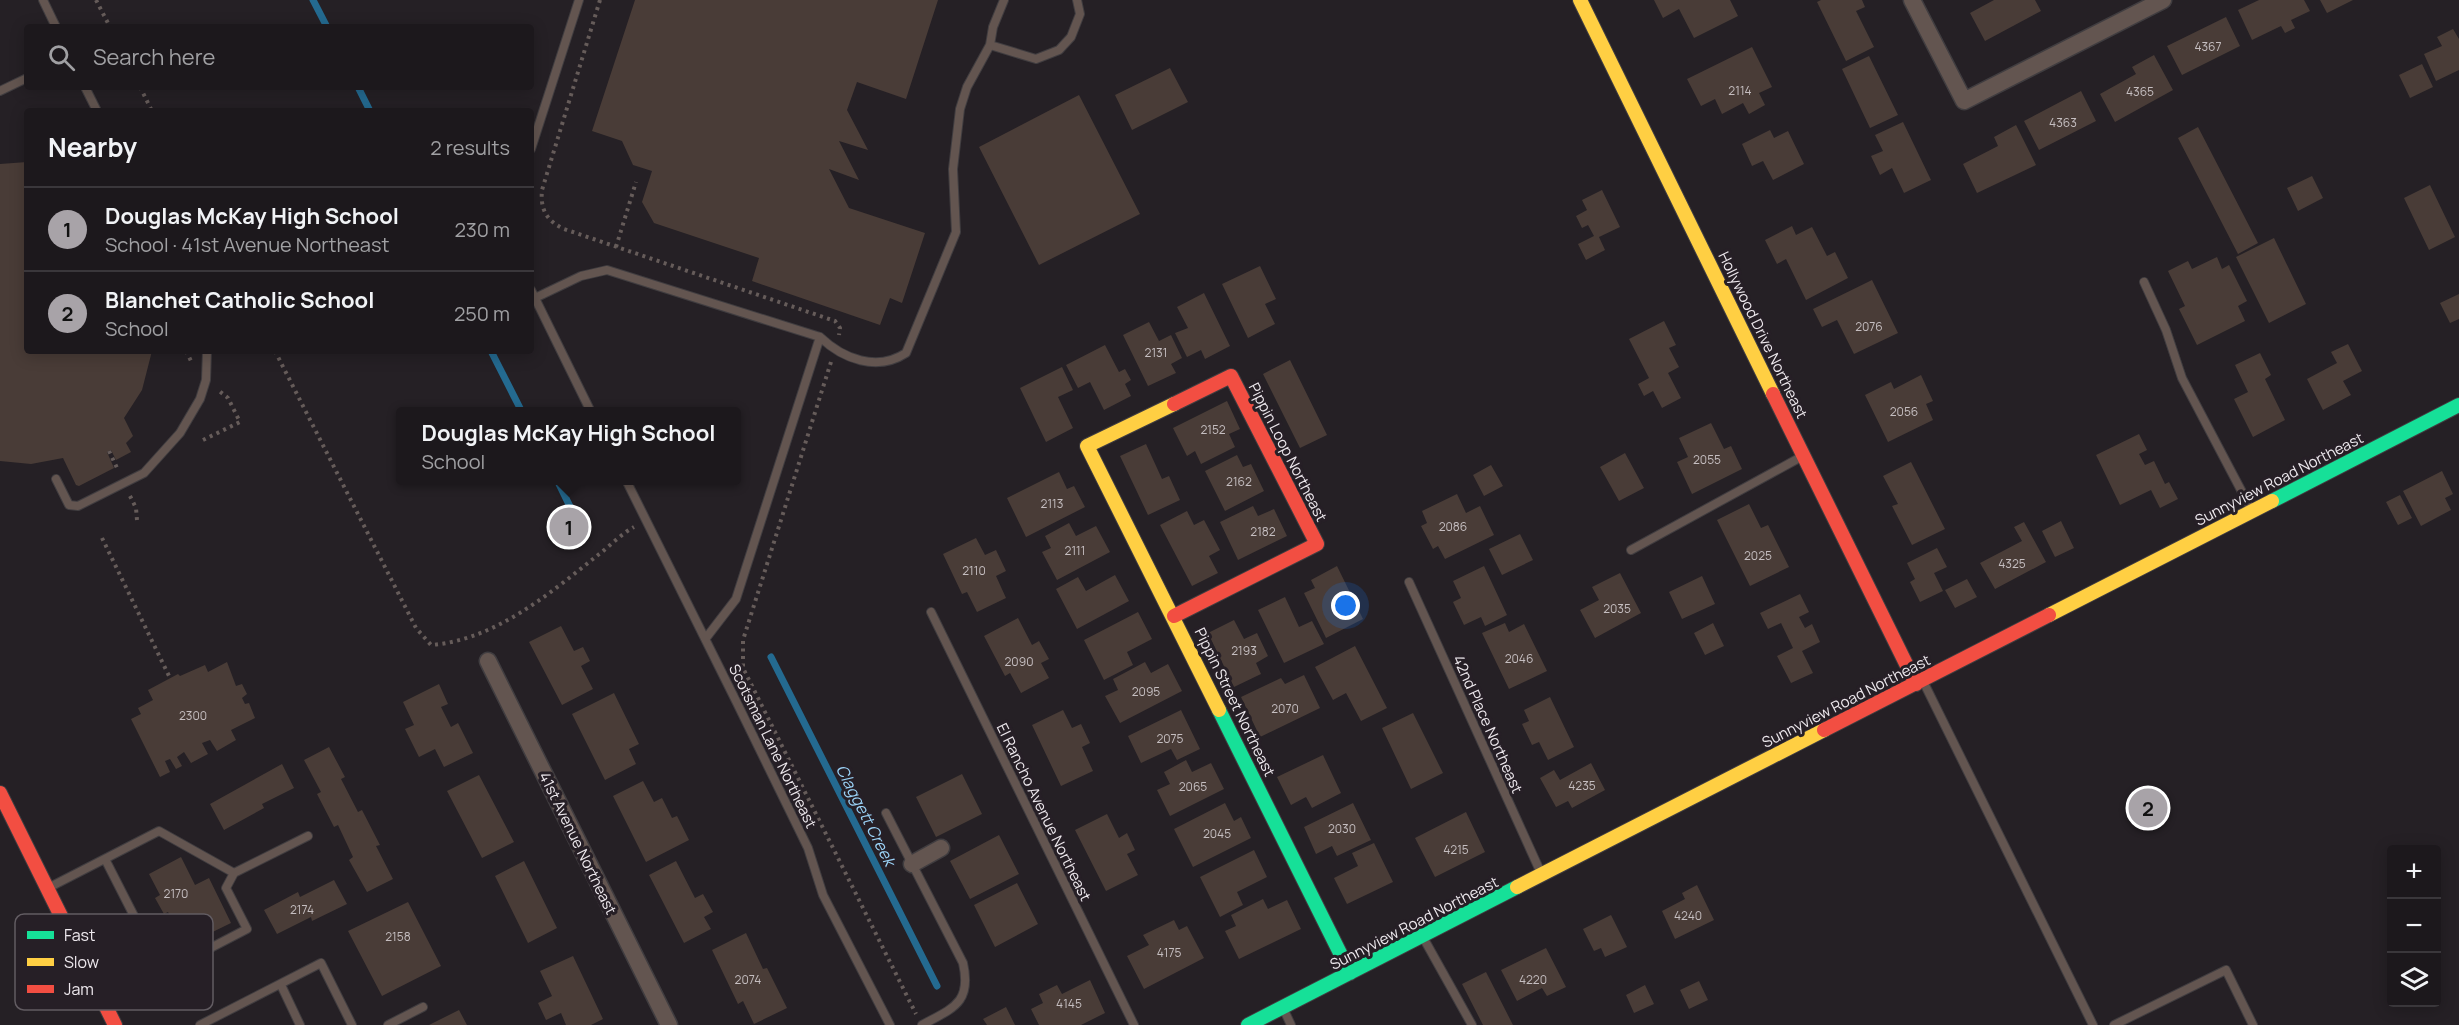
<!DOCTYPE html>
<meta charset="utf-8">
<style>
:root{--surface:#1c181c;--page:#292529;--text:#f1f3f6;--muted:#a0a0a3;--line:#3a373b;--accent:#a8a3a8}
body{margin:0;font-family:Manrope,sans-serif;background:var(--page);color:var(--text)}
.controls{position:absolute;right:18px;bottom:18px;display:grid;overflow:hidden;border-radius:6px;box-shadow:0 3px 15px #0003}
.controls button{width:54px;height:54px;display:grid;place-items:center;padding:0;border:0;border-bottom:2px solid var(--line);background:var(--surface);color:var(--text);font:30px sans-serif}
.you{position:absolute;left:1346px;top:606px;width:21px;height:21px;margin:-15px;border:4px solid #fff;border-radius:50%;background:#1a73e8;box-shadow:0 0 0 9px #1a73e833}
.badge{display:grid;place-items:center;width:39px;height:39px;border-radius:50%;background:var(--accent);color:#111;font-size:20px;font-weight:700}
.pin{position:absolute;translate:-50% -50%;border:3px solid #fff;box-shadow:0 2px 6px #0006}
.popup{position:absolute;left:396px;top:407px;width:345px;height:78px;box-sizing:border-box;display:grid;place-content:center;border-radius:6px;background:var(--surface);filter:drop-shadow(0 2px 4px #0005);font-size:20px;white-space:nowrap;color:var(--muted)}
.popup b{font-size:22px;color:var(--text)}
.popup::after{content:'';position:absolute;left:50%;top:100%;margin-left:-12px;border:12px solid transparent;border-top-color:var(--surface)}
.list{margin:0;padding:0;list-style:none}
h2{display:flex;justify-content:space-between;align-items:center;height:78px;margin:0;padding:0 24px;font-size:26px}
h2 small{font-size:20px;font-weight:400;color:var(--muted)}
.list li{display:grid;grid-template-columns:39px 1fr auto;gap:18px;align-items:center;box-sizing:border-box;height:84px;padding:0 24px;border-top:2px solid var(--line)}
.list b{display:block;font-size:22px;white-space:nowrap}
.list p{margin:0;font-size:20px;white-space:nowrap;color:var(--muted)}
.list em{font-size:20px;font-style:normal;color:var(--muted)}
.icon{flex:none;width:33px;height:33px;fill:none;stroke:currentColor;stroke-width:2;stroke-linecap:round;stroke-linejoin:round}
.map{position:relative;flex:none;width:2459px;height:1025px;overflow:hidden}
.search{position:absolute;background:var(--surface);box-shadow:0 3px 15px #0003;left:24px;top:24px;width:510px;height:66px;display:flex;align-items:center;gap:15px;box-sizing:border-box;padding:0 21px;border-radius:6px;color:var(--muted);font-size:22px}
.panel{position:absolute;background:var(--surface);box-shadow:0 3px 15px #0003;left:24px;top:108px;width:510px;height:246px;border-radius:6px}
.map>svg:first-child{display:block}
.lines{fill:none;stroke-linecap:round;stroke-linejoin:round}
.stream{stroke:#246a90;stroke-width:7}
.building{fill:#493c37}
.lane-casing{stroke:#403d40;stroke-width:10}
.street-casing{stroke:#403d40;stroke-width:19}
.fast-casing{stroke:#403d40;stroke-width:16}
.slow-casing{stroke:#403d40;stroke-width:16}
.jam-casing{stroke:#403d40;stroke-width:16}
.path{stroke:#665c5a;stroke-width:4;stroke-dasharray:3 4.5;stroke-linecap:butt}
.lane{stroke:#635550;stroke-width:8}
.street{stroke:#635550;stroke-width:16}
.fast{stroke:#16e098;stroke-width:14}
.slow{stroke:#ffcf43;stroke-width:14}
.jam{stroke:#f24e42;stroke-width:14}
.labels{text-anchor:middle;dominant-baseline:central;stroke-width:6;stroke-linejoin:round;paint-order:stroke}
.number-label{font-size:12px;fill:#c5bec0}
.street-label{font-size:15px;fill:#eee9ee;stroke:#261f26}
.water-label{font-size:16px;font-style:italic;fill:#9bd3f7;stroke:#261f26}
.key{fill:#261f26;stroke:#625c62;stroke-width:1.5}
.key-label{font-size:16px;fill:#eee9ee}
</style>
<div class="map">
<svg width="2459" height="1025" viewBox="0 0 2459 1025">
<rect width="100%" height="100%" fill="#252025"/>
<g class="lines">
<!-- stream -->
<path class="stream" d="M313 0 327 27
M358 87 370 111
M491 351 522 412
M557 480 584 535
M771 657 937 986"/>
</g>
<!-- building -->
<path class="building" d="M635 0H938L906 99 857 82 847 110 868 150 839 141 859 180 829 169 849 208 925 233 902 303 890 298 880 325 752 281 759 258 654 223 642 202 652 171 633 165 622 141 592 131Z
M1654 0H1730L1738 16 1694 38 1679 9 1663 18Z
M1821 0H1862L1865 7 1856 11 1874 47 1846 61 1817 2Z
M1994 0H2035L2041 11 1985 41 1970 13Z
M2259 0H2304L2310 11 2291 20 2295 28 2285 33 2281 26 2252 40 2238 10Z
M2320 0H2353L2327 13Z
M2226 17 2240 46 2182 75 2167 46Z
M2453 29 2459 39V70L2436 81 2424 54 2442 46 2437 37Z
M1752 47 1772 87 1759 93 1765 105 1749 114 1743 103 1722 114 1715 99 1701 106 1687 79Z
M2154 55 2173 90 2115 122 2100 94 2136 74 2132 67Z
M1869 56 1898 115 1870 128 1842 69Z
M2422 64 2433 87 2410 98 2399 75Z
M1170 68 1188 102 1132 130 1115 95Z
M2081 91 2096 121 2039 150 2024 121Z
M1079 95 1140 214 1039 265 979 147Z
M1903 122 1931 180 1904 193 1892 168 1880 175 1871 156 1883 151 1875 135Z
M2016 125 2036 165 1977 193 1963 164 1998 146 1994 137Z
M2198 127 2258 243 2238 254 2178 138Z
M1770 130 1774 138 1788 131 1804 164 1773 180 1763 161 1752 166 1742 144Z
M27 162V351H152L142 390 124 418 133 436 126 443 131 452 116 460 111 450 107 452 114 468 79 486 76 485 63 458 31 464 0 461V164Z
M2312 176 2323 198 2298 211 2287 188Z
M2430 185 2455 237 2429 250 2404 198Z
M1602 190 1620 227 1599 237 1605 250 1586 260 1578 244 1594 236 1588 225 1582 228 1576 216 1587 210 1582 200Z
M1792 226 1796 235 1812 227 1827 256 1835 252 1848 278 1806 300 1786 259 1777 264 1765 240Z
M2274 238 2306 304 2269 323 2236 257Z
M2217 257 2222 269 2229 265 2247 301 2238 306 2245 321 2197 345 2179 309 2185 306 2168 271 2188 261 2192 269Z
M1260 266 1276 299 1265 304 1275 324 1248 338 1222 284Z
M1872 280 1898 333 1854 354 1837 320 1822 327 1813 309Z
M1204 293 1230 346 1205 359 1201 350 1187 357 1175 333 1188 328 1177 307Z
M2459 294V319L2450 323 2440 303Z
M1664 321 1676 345 1669 348 1679 367 1668 373 1681 398 1662 408 1653 391 1644 396 1638 384 1649 378 1629 339Z
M1149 322 1159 341 1171 335 1182 358 1171 364 1176 373 1148 386 1123 335Z
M2348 344 2362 371 2343 381 2351 395 2323 410 2307 379 2337 363 2331 352Z
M1105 345 1119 372 1125 369 1131 380 1125 384 1131 396 1104 410 1090 382 1078 388 1066 365Z
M2260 353 2271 375 2265 379 2285 420 2253 437 2234 399 2248 392 2235 365Z
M1290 360 1327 435 1300 448 1263 374Z
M1062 367 1073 390 1058 397 1073 428 1046 442 1020 388Z
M1921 375 1933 401 1926 404 1933 420 1888 442 1865 395 1891 382 1894 389Z
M1227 401 1240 429 1229 434 1235 447 1201 464 1195 451 1187 456 1173 428Z
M1711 423 1724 449 1731 446 1742 469 1692 494 1677 462 1688 457 1679 438Z
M2139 434 2147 450 2139 454 2145 465 2154 461 2165 484 2169 482 2178 499 2160 508 2151 490 2120 505 2096 455Z
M1146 444 1162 479 1169 476 1180 500 1148 515 1120 456Z
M1625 453 1644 488 1619 501 1600 467Z
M1237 455 1243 467 1251 464 1264 491 1225 511 1205 471Z
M1911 462 1945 529 1912 545 1892 506 1898 504 1883 476Z
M1491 465 1503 486 1484 496 1473 475Z
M2442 471 2453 494 2445 498 2451 510 2421 526 2403 491Z
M1059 472 1067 489 1074 486 1085 507 1026 537 1007 498Z
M1457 494 1466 513 1480 506 1494 535 1445 559 1438 546 1433 549 1421 526 1427 523 1422 511Z
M2400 495 2412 518 2398 525 2386 502Z
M1749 504 1761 528 1768 525 1789 567 1750 586 1717 520Z
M1253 506 1258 516 1274 509 1287 536 1238 560 1220 522Z
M1187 511 1194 525 1204 520 1220 550 1209 556 1218 573 1192 586 1160 525Z
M2061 521 2074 548 2055 557 2042 531Z
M2024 522 2046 562 1995 589 1980 563 2022 541 2014 527Z
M1069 523 1076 536 1096 526 1110 552 1057 580 1042 552 1051 548 1045 536Z
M1520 534 1533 560 1502 575 1489 549Z
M976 538 985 555 996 550 1006 571 996 576 1006 598 977 612 967 592 962 594 943 554Z
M1937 548 1947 567 1934 573 1943 591 1920 602 1910 582 1915 579 1907 563Z
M1337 566 1363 619 1326 638 1304 593 1315 588 1311 580Z
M1484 566 1507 615 1485 626 1481 617 1464 625 1453 602 1461 598 1453 581Z
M1620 573 1641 613 1595 638 1580 610 1599 600 1592 587Z
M1115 575 1129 601 1077 629 1056 589 1078 577 1086 591Z
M1702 576 1715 604 1682 619 1669 592Z
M1967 579 1977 597 1955 608 1945 590Z
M1800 594 1809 612 1799 617 1805 628 1812 624 1820 642 1802 651 1813 673 1791 683 1777 656 1793 648 1781 623 1768 629 1760 613Z
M1285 597 1299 627 1312 621 1324 644 1284 663 1258 610Z
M1138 612 1152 639 1127 652 1133 665 1104 680 1084 640Z
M1018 618 1032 645 1039 641 1049 659 1041 663 1049 678 1021 693 1010 673 1005 676 984 636Z
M1234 620 1244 639 1257 633 1268 656 1256 663 1261 674 1234 687 1208 633Z
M1505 623 1509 632 1524 624 1547 671 1509 689 1482 633Z
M1713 623 1724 646 1705 655 1694 633Z
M561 626 574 651 583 647 590 661 581 666 593 689 562 705 529 642Z
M1355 646 1387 708 1361 721 1346 693 1333 700 1315 667Z
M227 662 236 686 242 684 247 694 242 698 245 704 249 703 255 718 231 730 236 740 217 751 210 740 202 743 208 754 191 763 184 752 177 757 182 766 176 769 170 759 165 761 170 772 160 777 131 719 141 714 138 708 153 700 148 690 178 674 180 676 205 665 208 672Z
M1145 662 1151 673 1168 664 1182 691 1120 723 1105 696 1118 690 1113 679Z
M1304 675 1320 708 1260 737 1241 697 1281 678 1285 684Z
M439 684 448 704 441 707 451 727 458 723 473 753 444 767 435 749 419 757 405 729 414 725 403 702Z
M614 693 639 744 629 749 636 764 605 780 572 714Z
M1550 697 1574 747 1548 760 1539 742 1532 745 1522 724 1529 721 1524 710Z
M1063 710 1072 728 1081 724 1090 743 1082 747 1093 771 1061 786 1032 725Z
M1181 710 1200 749 1177 760 1171 749 1141 763 1128 736Z
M1413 713 1443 773 1411 789 1382 728Z
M329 747 345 777 341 779 358 812 362 810 380 845 376 846 393 879 367 892 349 860 353 857 338 825 334 827 317 794 321 792 304 760Z
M1323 755 1341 793 1312 808 1306 797 1291 805 1277 777Z
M1186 760 1192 772 1211 763 1224 789 1170 816 1157 790 1170 784 1164 772Z
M1591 763 1605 790 1572 808 1568 801 1556 807 1540 778 1554 770 1560 780Z
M282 764 294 788 262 804 264 808 224 830 210 804Z
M962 774 982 814 936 837 916 797Z
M479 775 514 842 482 858 447 791Z
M643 781 654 802 662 798 672 818 677 816 689 840 646 862 613 796Z
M1225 803 1234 821 1241 817 1251 838 1193 867 1174 829Z
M1353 803 1371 840 1337 856 1332 846 1316 854 1304 827Z
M1466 812 1485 852 1435 877 1415 838Z
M1107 814 1119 838 1127 833 1135 850 1127 854 1138 875 1106 891 1075 830Z
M999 835 1019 874 970 899 950 861Z
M1374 843 1393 882 1347 904 1334 878 1358 866 1352 853Z
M1254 850 1267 877 1237 892 1243 905 1220 917 1200 877Z
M181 857 195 885 209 878 231 923 184 946 168 912 164 914 155 898 160 895 149 874Z
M524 861 557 928 528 943 495 876Z
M676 861 695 898 703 894 713 912 704 917 711 929 684 943 649 875Z
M334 880 347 904 312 921 311 917 277 934 264 910 298 892 300 897Z
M1017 883 1038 924 995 947 974 905Z
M1697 885 1714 920 1675 939 1662 911 1685 899 1682 893Z
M1263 899 1268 909 1287 900 1301 929 1239 959 1225 931 1236 926 1231 915Z
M408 902 441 966 382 996 348 931Z
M1611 915 1627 947 1605 957 1601 948 1594 951 1583 929Z
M1174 920 1179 930 1187 926 1204 958 1144 989 1127 956 1149 945 1143 935Z
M746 933 763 969 767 968 787 1008 754 1024 743 1001 738 1004 712 950Z
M1546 948 1566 987 1547 996 1542 988 1517 1001 1501 970Z
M573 956 603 1019 591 1025H566L561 1013 546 1020 538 1003 552 996 540 971Z
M1486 972 1513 1025H1483L1462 984Z
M1090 980 1105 1013 1081 1025H1039L1031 1009 1043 1003 1039 994 1057 985 1062 994Z
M1699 981 1708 1000 1689 1009 1680 990Z
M1645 985 1654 1004 1634 1013 1626 995Z
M1006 1007 1015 1025H987L983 1019Z
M459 1010 467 1025H429Z"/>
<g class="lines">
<defs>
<path id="lane" d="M43 0 56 27
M1004 0 993 27 990 45 1036 59 1059 50 1071 37 1080 14 1077 0
M85 87 97 111
M0 91 27 78
M531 149 579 0
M2144 282 2166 330 2182 378 2251 509
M531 290 591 412
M535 298 581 276 607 270 820 337 736 599 706 638
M820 337C843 359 877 372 906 353L956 232 953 169 960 109 967 87 990 45
M56 479 69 505 78 506 144 473 180 433 200 399 206 380 207 351
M626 480 737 703 808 848 823 895 890 1025
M1631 550 1801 457
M1409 582 1541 873
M931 612 1134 1025
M1923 681 2093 1025
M886 813 963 963C972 1003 953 1008 922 1025
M105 859 158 963
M234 873 308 836
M50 887 159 831 234 873 226 888 247 929 170 969 158 963 100 988
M1424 939 1472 1025
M281 985 300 1025
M1284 1010 1291 1025
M200 1025 321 963 352 1025
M388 1025 423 1007
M2114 1025 2226 970 2253 1025"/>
<path id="street" d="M1912 0 1964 101 2163 0
M488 661 669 1025
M912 864 941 848"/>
<path id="fast" d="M2272 501 2459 405
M1219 710 1350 973
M1248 1025 1517 887"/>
<path id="slow" d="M1580 0 1773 394
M1174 404 1087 446 1219 710
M2049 615 2272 501
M1517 887 1824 730"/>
<path id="jam" d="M1773 394 1916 684
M1174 404 1231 376 1317 544 1174 616
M1824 730 2049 615
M0 793 115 1025"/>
</defs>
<!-- lane casing -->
<use href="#lane" class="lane-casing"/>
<!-- street casing -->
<use href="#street" class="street-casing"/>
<!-- fast casing -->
<use href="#fast" class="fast-casing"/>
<!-- slow casing -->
<use href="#slow" class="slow-casing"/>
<!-- jam casing -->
<use href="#jam" class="jam-casing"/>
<!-- path -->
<path class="path" d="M96 0 110 27
M600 0 542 190C540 210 547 221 564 229L835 321 840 328 839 335
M140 87 152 111
M616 247 636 182
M186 351 191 361
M275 351 416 628 431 645C495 640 549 594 598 555 610 546 621 534 634 527
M831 362 743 640V668L916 1014
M203 440 240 422 228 398 218 390
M109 451 118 470
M130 496 136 508 137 520
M102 538 170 678"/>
<!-- lane -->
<use href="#lane" class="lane"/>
<!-- street -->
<use href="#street" class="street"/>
<!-- fast -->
<use href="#fast" class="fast"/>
<!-- slow -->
<use href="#slow" class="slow"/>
<!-- jam -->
<use href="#jam" class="jam"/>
</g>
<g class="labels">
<!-- number labels -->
<g class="number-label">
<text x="2208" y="46">4367</text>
<text x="1740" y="90">2114</text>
<text x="2140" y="91">4365</text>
<text x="2063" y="122">4363</text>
<text x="1869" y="326">2076</text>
<text x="1156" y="352">2131</text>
<text x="1904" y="411">2056</text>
<text x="1213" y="429">2152</text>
<text x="1707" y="459">2055</text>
<text x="1239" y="481">2162</text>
<text x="1052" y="503">2113</text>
<text x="1453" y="526">2086</text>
<text x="1263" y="531">2182</text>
<text x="1075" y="550">2111</text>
<text x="1758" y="555">2025</text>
<text x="2012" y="563">4325</text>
<text x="974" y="570">2110</text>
<text x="1617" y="608">2035</text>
<text x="1244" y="650">2193</text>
<text x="1519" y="658">2046</text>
<text x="1019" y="661">2090</text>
<text x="1146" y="691">2095</text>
<text x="1285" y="708">2070</text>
<text x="193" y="715">2300</text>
<text x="1170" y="738">2075</text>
<text x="1582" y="785">4235</text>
<text x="1193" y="786">2065</text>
<text x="1342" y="828">2030</text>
<text x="1217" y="833">2045</text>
<text x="1456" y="849">4215</text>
<text x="176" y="893">2170</text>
<text x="302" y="909">2174</text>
<text x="1688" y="915">4240</text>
<text x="398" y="936">2158</text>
<text x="1169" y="952">4175</text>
<text x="748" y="979">2074</text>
<text x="1533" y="979">4220</text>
<text x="1069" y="1003">4145</text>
</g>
<!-- street labels -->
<g class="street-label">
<text transform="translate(1763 335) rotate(64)">Hollywood Drive Northeast</text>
<text transform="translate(1288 452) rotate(63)">Pippin Loop Northeast</text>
<text transform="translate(2279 479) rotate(-27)">Sunnyview Road Northeast</text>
<text transform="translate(1846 701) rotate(-27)">Sunnyview Road Northeast</text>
<text transform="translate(1235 702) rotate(64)">Pippin Street Northeast</text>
<text transform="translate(1488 724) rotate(66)">42nd Place Northeast</text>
<text transform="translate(773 746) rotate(64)">Scotsman Lane Northeast</text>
<text transform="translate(1044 812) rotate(64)">El Rancho Avenue Northeast</text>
<text transform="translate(578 843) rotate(64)">41st Avenue Northeast</text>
<text transform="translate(1414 923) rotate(-27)">Sunnyview Road Northeast</text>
</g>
<!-- water labels -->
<g class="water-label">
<text transform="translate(866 815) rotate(63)">Claggett Creek</text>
</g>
</g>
<!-- legend -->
<rect x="15" y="914" width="198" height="96" rx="9" class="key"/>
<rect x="27" y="931" width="27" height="8" fill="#16e098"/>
<rect x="27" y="958" width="27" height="8" fill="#ffcf43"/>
<rect x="27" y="985" width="27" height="8" fill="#f24e42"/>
<g class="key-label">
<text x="64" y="941">Fast</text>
<text x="64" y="968">Slow</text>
<text x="64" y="995">Jam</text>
</g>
</svg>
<div class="controls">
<button>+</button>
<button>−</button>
<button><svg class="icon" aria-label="layers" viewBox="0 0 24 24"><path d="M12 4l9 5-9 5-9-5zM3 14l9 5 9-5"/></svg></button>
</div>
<div class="you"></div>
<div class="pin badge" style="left:569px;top:527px">1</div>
<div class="popup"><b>Douglas McKay High School</b>School</div>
<div class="pin badge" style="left:2148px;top:808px">2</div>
<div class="search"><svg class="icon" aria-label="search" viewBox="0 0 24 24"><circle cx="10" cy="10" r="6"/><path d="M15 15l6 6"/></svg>Search here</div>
<section class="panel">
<h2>Nearby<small>2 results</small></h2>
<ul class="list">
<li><span class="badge">1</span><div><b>Douglas McKay High School</b><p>School · 41st Avenue Northeast</p></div><em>230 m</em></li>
<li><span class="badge">2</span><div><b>Blanchet Catholic School</b><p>School</p></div><em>250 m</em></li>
</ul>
</section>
</div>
